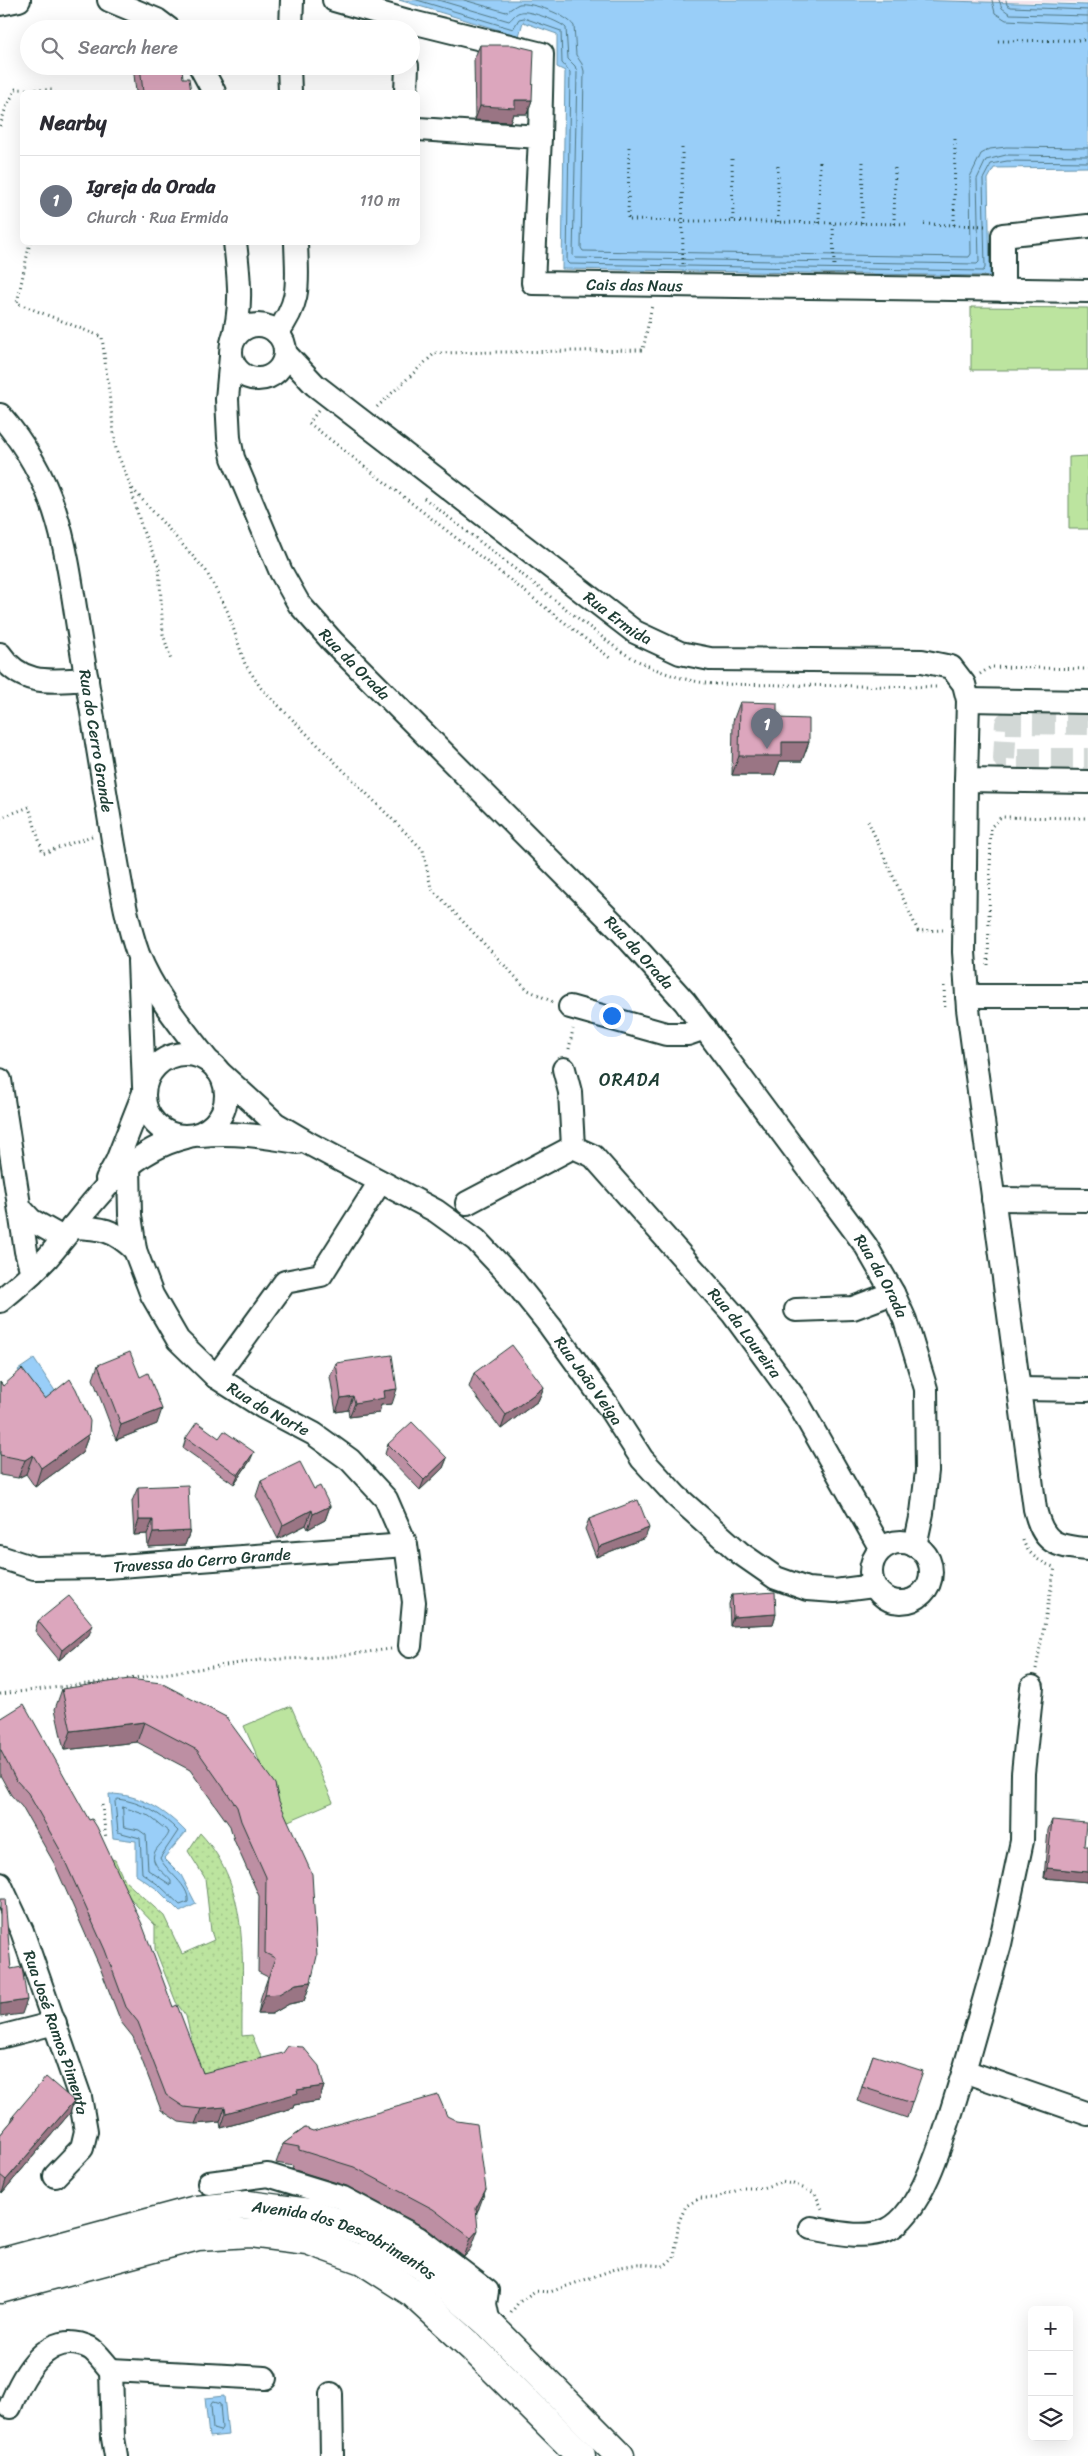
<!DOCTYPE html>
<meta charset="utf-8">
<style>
:root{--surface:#fff;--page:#f2f2f3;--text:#2b2b33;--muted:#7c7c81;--line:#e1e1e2;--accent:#ea580c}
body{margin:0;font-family:Sriracha,sans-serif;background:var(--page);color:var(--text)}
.controls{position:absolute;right:15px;bottom:15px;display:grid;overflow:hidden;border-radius:8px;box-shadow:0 5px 20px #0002}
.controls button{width:45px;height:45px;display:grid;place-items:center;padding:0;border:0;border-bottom:1px solid var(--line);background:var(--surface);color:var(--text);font:25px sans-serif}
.you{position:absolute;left:611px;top:1015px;width:18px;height:18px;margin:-12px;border:4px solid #fff;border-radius:50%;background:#1a73e8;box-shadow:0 0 0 8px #1a73e833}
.badge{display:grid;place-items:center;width:32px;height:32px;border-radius:50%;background:var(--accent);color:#fff;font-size:16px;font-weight:700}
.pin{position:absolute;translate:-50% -41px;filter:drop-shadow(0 1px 2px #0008)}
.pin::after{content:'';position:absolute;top:26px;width:18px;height:15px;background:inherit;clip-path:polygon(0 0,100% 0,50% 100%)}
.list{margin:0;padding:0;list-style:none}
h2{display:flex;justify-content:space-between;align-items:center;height:65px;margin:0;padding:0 20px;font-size:21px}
h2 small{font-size:16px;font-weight:400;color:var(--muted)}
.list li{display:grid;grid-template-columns:32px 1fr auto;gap:15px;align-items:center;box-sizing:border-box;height:90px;padding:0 20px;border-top:1px solid var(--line)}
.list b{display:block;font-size:19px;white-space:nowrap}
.list p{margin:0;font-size:16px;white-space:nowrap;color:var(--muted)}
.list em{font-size:16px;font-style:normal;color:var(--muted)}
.icon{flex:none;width:28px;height:28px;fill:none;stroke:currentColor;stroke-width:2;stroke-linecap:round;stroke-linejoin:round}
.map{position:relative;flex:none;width:1088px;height:2456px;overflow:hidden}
.search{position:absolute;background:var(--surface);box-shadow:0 5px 20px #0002;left:20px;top:20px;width:400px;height:55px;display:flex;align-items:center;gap:12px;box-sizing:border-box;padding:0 18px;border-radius:28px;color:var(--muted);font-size:19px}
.panel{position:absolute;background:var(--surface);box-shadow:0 5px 20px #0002;left:20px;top:90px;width:400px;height:155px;border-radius:8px}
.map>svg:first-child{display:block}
.built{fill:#f4e4eb}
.grass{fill:url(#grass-dots);stroke:#6e906a}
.pitch{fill:#bce49f;stroke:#6e906a}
.water{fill:#99cef8;stroke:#6894aa}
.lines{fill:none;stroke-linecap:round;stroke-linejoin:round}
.shore{stroke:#507782;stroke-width:1}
.minor-tunnel{stroke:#d2d8d6;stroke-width:22;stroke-dasharray:22 11;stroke-linecap:butt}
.minor-casing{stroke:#1f3d34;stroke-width:26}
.major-casing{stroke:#1f3d34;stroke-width:31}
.path{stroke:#1f3d34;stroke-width:3;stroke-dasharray:1 4;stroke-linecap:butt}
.minor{stroke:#fff;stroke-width:22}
.major{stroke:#fff;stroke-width:28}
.wall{fill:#bd8fa3;stroke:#1f3d34}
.shaded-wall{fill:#9a7484;stroke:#1f3d34}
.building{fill:#dca6bd;stroke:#1f3d34}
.labels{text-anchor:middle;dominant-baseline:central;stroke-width:5;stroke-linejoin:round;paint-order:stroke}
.street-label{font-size:16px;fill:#1f3d34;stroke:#fff}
.neighbourhood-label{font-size:18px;letter-spacing:1px;fill:#1f3d34;stroke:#fff}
</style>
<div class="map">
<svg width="1088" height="2456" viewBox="0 0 1088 2456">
<defs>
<pattern id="grass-dots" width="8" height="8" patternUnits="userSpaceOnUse" patternTransform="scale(1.25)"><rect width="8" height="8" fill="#bce49f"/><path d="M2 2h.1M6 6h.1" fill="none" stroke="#a1c48a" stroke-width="1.8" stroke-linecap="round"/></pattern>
</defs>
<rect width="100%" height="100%" fill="#fff"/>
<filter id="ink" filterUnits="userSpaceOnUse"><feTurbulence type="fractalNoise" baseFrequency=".02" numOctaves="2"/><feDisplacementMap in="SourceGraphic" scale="10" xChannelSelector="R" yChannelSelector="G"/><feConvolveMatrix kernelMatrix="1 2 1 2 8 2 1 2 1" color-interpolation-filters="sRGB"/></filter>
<g filter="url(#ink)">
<!-- built -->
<path class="built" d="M915 0H1088V3Z"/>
<!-- grass -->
<path class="grass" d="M200 1833C253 1889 241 1966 242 2036L252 2035 265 2066 202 2083 186 2016 176 2002 155 1949V1925C136 1905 115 1885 109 1858L115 1860 124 1880 164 1916 182 1954 214 1940 211 1931 205 1878 188 1851Z"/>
<!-- pitch -->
<path class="pitch" d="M971 307 1088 308V370H971Z
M1088 456V529H1069V457Z
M291 1706 333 1802 286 1822 244 1726Z"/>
<!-- water -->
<path class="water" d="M399 0H912L1088 5V167L994 168 988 179 990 276 562 269 565 71 557 67V34L523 22 519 36Z
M34 1359 59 1397 43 1407 18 1370Z
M109 1794C140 1794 165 1810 186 1832L164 1858 181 1875 196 1904 180 1912 157 1889 136 1875V1841L113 1838Z
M224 2396 228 2435 209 2437 205 2398Z"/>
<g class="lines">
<!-- shore -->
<path class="shore" d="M417 0 513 29 519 19 524 18 561 31 562 63 570 72 567 262 569 264 983 271 985 268 983 179 991 164 1007 161 1088 162
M438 0 509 21C513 18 515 13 521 12 529 10 561 22 566 28L568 59 575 66 577 72 573 256 575 258 977 264 979 262 977 179 986 160 1006 155 1088 156
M464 0 506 12C510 10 514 6 519 4 532 2 567 15 574 26L576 55 582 64 584 71 581 248 583 251 969 257 971 254 970 177 981 154 990 149 1006 147 1088 148
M992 0 995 13 1006 20 1088 24
M999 0 1002 8 1010 14 1088 16
M1006 0 1007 5 1011 7 1088 10
M118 1799C141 1802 162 1814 178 1831L160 1858C166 1872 190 1885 188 1902L180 1905 160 1886 142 1873 140 1838 118 1832 115 1802Z
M123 1807 149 1816 169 1832C167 1842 148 1850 155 1863 158 1870 167 1875 171 1881V1885L148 1870 146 1835 139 1830 124 1827Z
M213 2402 220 2404 222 2428 220 2431 213 2429 211 2405Z"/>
<!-- minor-tunnel -->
<path class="minor-tunnel" d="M1088 724 1006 723 1004 759H1088"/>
<defs>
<g id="minor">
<path d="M109 0 157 20 169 29"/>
<path d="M334 0 408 21V29"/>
<path d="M0 4 19 0"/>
<path d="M408 21 542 54 540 137"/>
<path d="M291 29 292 0"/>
<path d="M200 66 214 92"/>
<path d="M289 66 290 92"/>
<path d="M406 92 407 66"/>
<path id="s1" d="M418 129 540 137 533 283 1088 291"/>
<path d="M1003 290V235L1088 226"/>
<circle cx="258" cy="352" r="27"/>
<path d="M277 333C302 300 297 282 296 242"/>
<path d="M232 343C243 308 239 278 235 242"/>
<path id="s2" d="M285 353 315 385 635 632 680 653 710 659 922 661 951 667 964 684 968 700 966 780 1088 782"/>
<path id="s3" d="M231 356 227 399 229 438 233 458 281 572 299 604 333 642 622 932 685 1002 866 1246 893 1293 905 1320 926 1389 927 1471 922 1513 915 1546"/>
<path id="s4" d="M0 415C58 483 65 542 78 627 90 698 101 769 113 840 120 878 125 917 138 954 153 993 183 1029 208 1061"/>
<path d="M0 654C22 687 52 681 87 679"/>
<path d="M968 700 1088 702"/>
<path d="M966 780 964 952 968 1009 1035 1509C1043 1542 1054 1547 1088 1549"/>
<path d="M139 961 144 1086"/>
<path d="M967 996H1088"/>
<path d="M570 1007 666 1034H688L705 1028"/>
<circle cx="185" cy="1095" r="41"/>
<path d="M564 1069 570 1092 573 1147"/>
<path id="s5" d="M217 1070 276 1124 310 1144 436 1211 476 1240 510 1276 550 1326 608 1406 642 1459 676 1496 740 1553 776 1578 807 1589 835 1591 873 1586"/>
<path d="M0 1080 26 1251 32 1273"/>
<path d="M200 1135C233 1132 263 1136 297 1142"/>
<path id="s6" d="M129 1165 130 1215 135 1250 152 1295 178 1340 216 1377 263 1407 314 1434 350 1460 386 1499 406 1545 414 1602 410 1646"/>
<path d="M107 1179 117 1161 143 1095"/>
<path d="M993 1199 1088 1200"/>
<path id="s7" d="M467 1203 573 1147 593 1156 733 1314 798 1403 881 1549"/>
<path d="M20 1208 31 1220 63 1238"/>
<path d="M72 1227C101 1228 114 1229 135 1250"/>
<path d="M0 1301C17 1287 33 1273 48 1257 90 1209 120 1153 186 1137"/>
<path d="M796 1310 853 1308 893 1293"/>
<path d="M216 1377 285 1282 321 1275 380 1182"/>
<path d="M1019 1389 1088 1390"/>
<circle cx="901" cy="1572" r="30"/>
<path id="s8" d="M0 1557 34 1568 106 1567 406 1545"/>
<path d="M1032 1687 1023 1773 1022 1841 1000 1944 964 2071 1088 2114"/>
<path id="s9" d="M0 1884 22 1931 80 2097 86 2131 82 2148 55 2176"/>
<path d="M0 2037 55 2023"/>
<path d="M209 2183 268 2175 343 2198 418 2238 487 2291 485 2304 489 2324"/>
<path d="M811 2228C834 2232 864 2240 887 2230 927 2212 950 2112 964 2071"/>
<path d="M331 2394 332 2456"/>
<path d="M10 2407C22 2376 48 2327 90 2348 97 2352 105 2364 111 2370"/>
<path d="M116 2456 113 2438 111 2370 265 2378"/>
</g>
<g id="major">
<path id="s10" d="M0 2263 196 2210 248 2205 310 2213 364 2231 424 2267 489 2324 620 2456"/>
<path d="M0 2289 198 2236 251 2233 307 2240 362 2260 413 2293 475 2350 581 2456"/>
</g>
</defs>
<!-- minor casing -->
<use href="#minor" class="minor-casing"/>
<!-- major casing -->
<use href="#major" class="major-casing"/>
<!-- path -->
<path class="path" d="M998 41 1088 40
M0 126 6 107 16 89 52 90 55 92
M629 147 628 220 910 224
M682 148 683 267
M732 159 733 221
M778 222V162
M819 223 820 161
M862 223 863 161
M833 224 834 268
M894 224 895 167
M924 224 985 226
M954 225 955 139
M30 242 17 303 102 337 116 450 131 487 206 571 228 612 245 664 261 688 423 850 431 888 528 990 553 1002
M377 407 435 353 643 350 652 305
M318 411 309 423 610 658
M131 489 142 529 159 566 163 634 171 660
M424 498 620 651C651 669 675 679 712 684L938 687
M980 674 991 667 1088 669
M0 818 29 807 43 853 92 836
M868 821 918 931 943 930
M988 965 991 827 1001 817 1088 818
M944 986 945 1010
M569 1049 573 1029
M1023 1540C1027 1554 1041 1563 1054 1567
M1036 1669 1055 1567
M127 1679 261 1660 328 1657 391 1649
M0 1694 121 1680
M102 1805 106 1839
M511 2313 518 2303 535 2291 550 2292 621 2267 638 2264 664 2266 674 2257 679 2221 686 2206 700 2198H717L743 2188H762L781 2182 793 2184 815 2193 822 2209"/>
<!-- minor -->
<use href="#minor" class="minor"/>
<!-- major -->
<use href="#major" class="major"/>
</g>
<!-- wall -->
<path class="wall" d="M480 45 532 100 527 114H513L510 122 475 120 474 59Z
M133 66H171L172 70 183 78 191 92H136Z
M740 702 777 718 809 742 802 761H780L775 775H732L733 721Z
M336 1363 392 1404 381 1405 379 1413 349 1417 348 1410 336 1412 330 1377Z
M98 1365 157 1424 116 1440 93 1379Z
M474 1373 544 1387 538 1401 501 1429 469 1387Z
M0 1382 3 1386 45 1399 89 1434 82 1453 35 1487 26 1474 18 1478 0 1475Z
M186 1438H219L250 1461 234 1484 183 1448Z
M388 1444 447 1458 443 1468 420 1490 385 1454Z
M261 1481 314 1489 330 1506 325 1520 308 1529 306 1525 278 1539 256 1496Z
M138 1487 190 1531 185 1545 148 1547 147 1534 134 1535 132 1501Z
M589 1519 645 1538 596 1557 585 1529Z
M732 1595 776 1614 773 1624 730 1626 729 1604Z
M38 1621 89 1635 59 1660 35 1631Z
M62 1689 226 1717 311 1982 304 2001 289 2004 272 2014H258L261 1997 268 1977 258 1972 259 1896 234 1840 230 1826 190 1770 137 1742 64 1750 55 1709Z
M0 1719 173 2007 203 2073 324 2086 319 2101 294 2105 293 2108 221 2128 220 2122 195 2124 179 2122 161 2110 133 2037 121 2022 99 1965 54 1863 22 1807 11 1795 0 1775Z
M1052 1820 1088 1882 1044 1878 1048 1830Z
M873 2055 912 2103 907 2118 857 2101Z
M74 2101 70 2113 2 2193 0 2191V2135L11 2122 13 2116Z
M305 2128 479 2208 477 2212 471 2249 464 2257 426 2228 347 2186 292 2169 293 2166 276 2163 283 2144Z"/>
<!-- shaded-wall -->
<path class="shaded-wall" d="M515 100H532L527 114H513L510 122 475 120 480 106Z
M782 742H809L802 761H780L775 775H732L739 756Z
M544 1387 538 1401 501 1429 506 1415Z
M397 1389 392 1404 381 1405 379 1413 349 1417 355 1403 383 1391Z
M353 1396 348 1410 336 1412 341 1398Z
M162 1409 157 1424 116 1440 121 1425Z
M89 1434 82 1453 35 1487 41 1468Z
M254 1452 250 1461 234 1484 238 1475Z
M33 1455 26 1474 18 1478 25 1460Z
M447 1458 443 1468 420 1490 424 1480Z
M330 1506 325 1520 308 1529 313 1514Z
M312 1510 306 1525 278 1539 283 1525Z
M139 1520H153L147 1534 134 1535Z
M649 1528 645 1538 596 1557 599 1547Z
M190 1531 185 1545 148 1547 153 1533Z
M776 1614 773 1624 730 1626 733 1617Z
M93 1625 89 1635 59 1660 62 1650Z
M144 1722 137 1742 64 1750 71 1731Z
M1047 1868 1088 1872V1882L1044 1878Z
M311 1982 304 2001 289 2004 272 2014H258L265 1995 296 1984Z
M27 2000 22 2014 0 2017V2004Z
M324 2086 319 2101 294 2105 293 2108 221 2128 226 2113 297 2090Z
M74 2101 70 2113 2 2193 6 2180Z
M225 2107 220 2122 195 2124 201 2109Z
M486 2189 479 2208 469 2227 476 2208Z
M478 2230 471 2249 464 2257 471 2238Z"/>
<!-- building -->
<path class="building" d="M480 45H513L534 50 532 100H515V108L480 106Z
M140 66H171L172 70 182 68 183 78H189L191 92H143Z
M740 702 777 703V718L809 719V742H782V756H739Z
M512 1345 544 1387 506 1415 474 1373Z
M130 1352 140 1377 148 1373 162 1409 121 1425 98 1365Z
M392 1355 397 1389 383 1391 384 1398 355 1403 353 1396 341 1398 336 1363Z
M22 1369 45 1399 70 1379 76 1389 90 1421 89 1434 41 1468 33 1455 25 1460 0 1455V1382L3 1386Z
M197 1422 219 1438 224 1431 254 1452 238 1475 186 1438Z
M412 1422 447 1458 424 1480 388 1444Z
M300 1462 314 1489 320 1486 330 1506 313 1514 312 1510 283 1525 261 1481Z
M188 1485 190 1531 153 1533V1520H139L138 1487Z
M638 1500 649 1528 599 1547 589 1519Z
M775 1592 776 1614 733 1617 732 1595Z
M69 1596 93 1625 62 1650 38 1621Z
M129 1679 161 1683 226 1717 275 1784 279 1801 312 1874 317 1956 311 1982 296 1984 279 1994 265 1995 268 1978 275 1958 265 1953 266 1877 241 1821 237 1807 197 1750 144 1722 71 1731 62 1689Z
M24 1704 89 1820 92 1819 97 1827 142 1924 173 2007 177 2005 203 2073 283 2053 288 2046 303 2047 319 2066 324 2086 297 2090 298 2093 226 2113 225 2107 201 2109 184 2107 166 2095 138 2022 126 2007 105 1950 59 1848 28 1793 16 1780 0 1749V1719Z
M1052 1820 1086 1823 1084 1846H1088V1872L1047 1868Z
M0 1899H5L11 1969 22 1967 27 2000 0 2004Z
M873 2055 923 2071 912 2103 862 2087Z
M46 2077 74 2101 6 2180 0 2175V2135L15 2117 13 2116Z
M438 2095 447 2116 457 2121 477 2124 486 2189 476 2208 478 2230 471 2238 433 2209 354 2167 299 2150V2147L283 2144 305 2128 313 2131Z"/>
</g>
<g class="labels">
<!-- street labels -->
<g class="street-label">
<text stroke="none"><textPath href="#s1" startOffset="370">Cais das Naus</textPath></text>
<text stroke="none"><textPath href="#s2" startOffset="426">Rua Ermida</textPath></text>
<text stroke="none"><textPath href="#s3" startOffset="345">Rua da Orada</textPath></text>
<text stroke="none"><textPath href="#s4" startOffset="345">Rua do Cerro Grande</textPath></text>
<text stroke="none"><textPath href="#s3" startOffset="750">Rua da Orada</textPath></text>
<text stroke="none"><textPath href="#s3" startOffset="1155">Rua da Orada</textPath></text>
<text stroke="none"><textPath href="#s7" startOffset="375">Rua da Loureira</textPath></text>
<text stroke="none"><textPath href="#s5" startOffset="492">Rua João Veiga</textPath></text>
<text stroke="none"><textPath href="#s6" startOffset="300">Rua do Norte</textPath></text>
<text stroke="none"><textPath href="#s8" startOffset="204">Travessa do Cerro Grande</textPath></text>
<text stroke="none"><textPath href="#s9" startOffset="159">Rua José Ramos Pimenta</textPath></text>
<text stroke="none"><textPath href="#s10" startOffset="359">Avenida dos Descobrimentos</textPath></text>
</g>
<!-- neighbourhood labels -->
<g class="neighbourhood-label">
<text x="630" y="1080">ORADA</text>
</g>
</g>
</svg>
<div class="controls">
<button>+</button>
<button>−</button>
<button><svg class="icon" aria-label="layers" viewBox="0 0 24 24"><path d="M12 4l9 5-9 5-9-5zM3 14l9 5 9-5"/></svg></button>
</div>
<div class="you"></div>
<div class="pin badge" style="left:767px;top:749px;background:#6b7280">1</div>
<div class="search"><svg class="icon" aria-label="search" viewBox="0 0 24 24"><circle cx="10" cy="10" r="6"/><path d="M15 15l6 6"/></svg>Search here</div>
<section class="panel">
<h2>Nearby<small></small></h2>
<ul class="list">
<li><span class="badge" style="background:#6b7280">1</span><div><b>Igreja da Orada</b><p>Church · Rua Ermida</p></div><em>110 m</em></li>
</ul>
</section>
</div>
